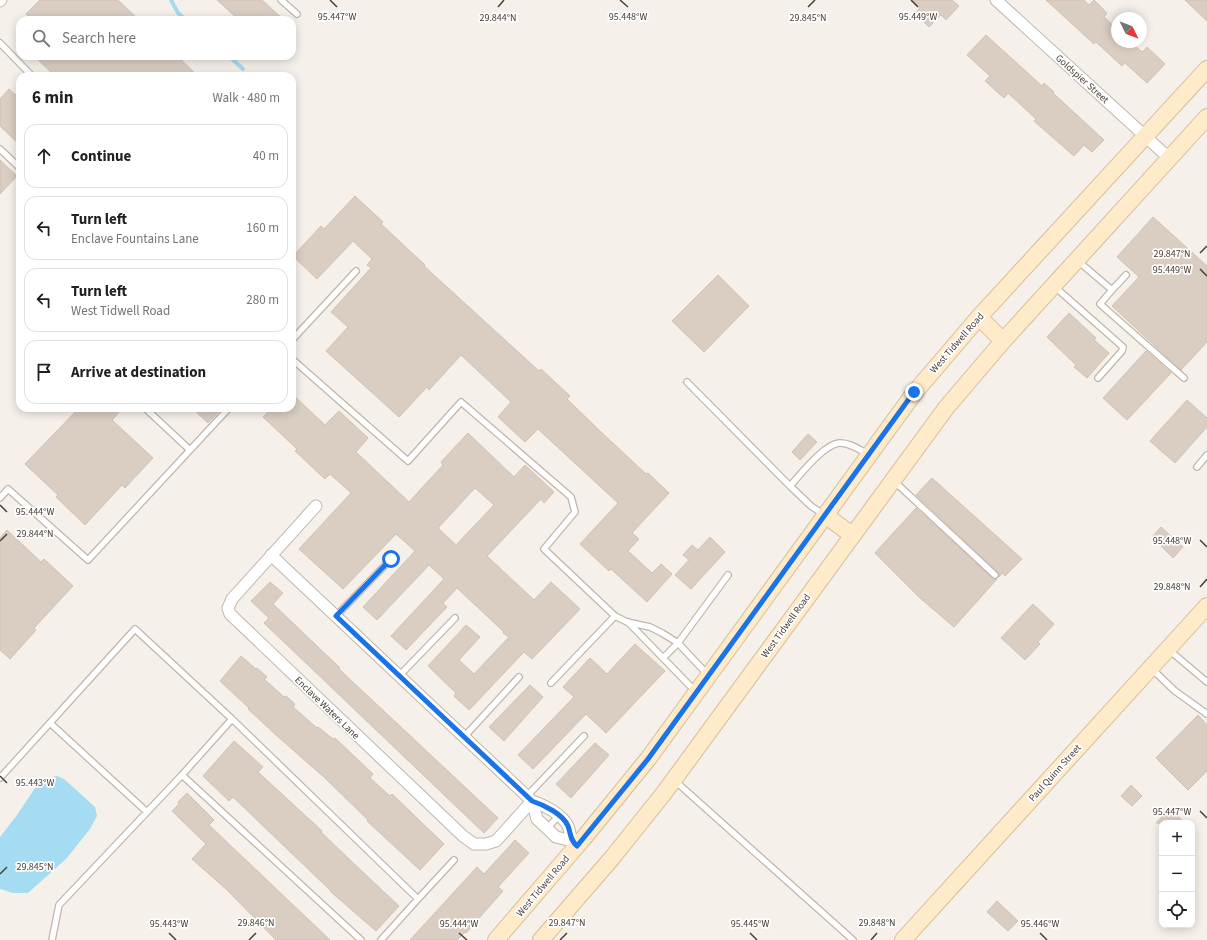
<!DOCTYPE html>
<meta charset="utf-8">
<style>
:root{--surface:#fff;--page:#f6f6f6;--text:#202124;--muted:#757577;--line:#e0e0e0}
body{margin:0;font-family:"Source Sans 3",sans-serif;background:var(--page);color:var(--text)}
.controls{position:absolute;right:12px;bottom:12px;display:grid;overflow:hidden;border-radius:8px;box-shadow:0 2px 10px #0003}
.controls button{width:36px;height:36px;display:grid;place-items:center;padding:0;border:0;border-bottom:1px solid var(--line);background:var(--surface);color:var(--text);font:20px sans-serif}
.compass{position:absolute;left:1111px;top:12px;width:36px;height:36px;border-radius:50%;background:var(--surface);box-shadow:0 2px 10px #0003;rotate:133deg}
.stop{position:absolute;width:12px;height:12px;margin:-9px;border:3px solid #1a73e8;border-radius:50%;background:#fff}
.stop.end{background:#1a73e8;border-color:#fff;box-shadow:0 1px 4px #0008}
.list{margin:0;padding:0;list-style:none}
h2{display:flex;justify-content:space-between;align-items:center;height:52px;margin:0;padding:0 16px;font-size:17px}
h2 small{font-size:13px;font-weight:400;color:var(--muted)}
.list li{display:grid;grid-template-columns:26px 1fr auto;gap:12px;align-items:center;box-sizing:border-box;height:64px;margin:0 8px 8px;padding:0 8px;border:1px solid var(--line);border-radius:12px}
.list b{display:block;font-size:15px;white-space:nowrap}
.list p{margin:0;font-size:13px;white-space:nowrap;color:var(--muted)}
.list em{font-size:13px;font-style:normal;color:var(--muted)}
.icon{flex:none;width:22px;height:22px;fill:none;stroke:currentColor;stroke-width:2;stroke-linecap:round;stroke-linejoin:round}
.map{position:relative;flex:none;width:1207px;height:940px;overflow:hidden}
.search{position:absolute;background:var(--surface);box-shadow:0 2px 10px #0003;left:16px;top:16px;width:280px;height:44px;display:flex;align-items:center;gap:10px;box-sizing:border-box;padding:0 14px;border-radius:12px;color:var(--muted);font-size:15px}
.panel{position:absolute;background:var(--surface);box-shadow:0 2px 10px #0003;left:16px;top:72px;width:280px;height:340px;border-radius:12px}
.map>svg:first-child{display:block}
.water{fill:#a6dcf1}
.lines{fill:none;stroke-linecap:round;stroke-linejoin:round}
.stream{stroke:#a6dcf1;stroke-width:4}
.building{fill:#dacdc2;stroke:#d1c1b2;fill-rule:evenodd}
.lane-casing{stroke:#c0b7ac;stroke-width:8}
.street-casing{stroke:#c0b7ac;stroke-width:13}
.secondary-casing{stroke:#d5bd9a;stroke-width:18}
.lane{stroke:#fff;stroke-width:5.5}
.street{stroke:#fff;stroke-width:11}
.secondary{stroke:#ffebca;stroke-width:16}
.route{stroke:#1a73e8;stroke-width:5}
.ticks{fill:none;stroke:#494038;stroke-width:1.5}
.labels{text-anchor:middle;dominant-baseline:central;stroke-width:3.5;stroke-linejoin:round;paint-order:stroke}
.street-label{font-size:10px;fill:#494038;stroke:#fff}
.ticks-label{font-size:10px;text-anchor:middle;fill:#494038;stroke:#fff;stroke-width:3.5;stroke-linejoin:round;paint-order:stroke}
</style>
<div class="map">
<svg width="1207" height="940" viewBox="0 0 1207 940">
<rect width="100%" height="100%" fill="#f5f0ea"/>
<!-- water -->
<path class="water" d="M57 776 64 779 95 807 97 816 90 829 66 859 28 893H13L0 889V837L17 815 41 779Z"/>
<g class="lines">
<!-- stream -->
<path class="stream" d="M171 0 178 13 186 20
M229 56 243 69"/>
</g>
<!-- building -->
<path class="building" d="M40 0H118L139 20H33L26 14Z
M217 0H262L284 20H239Z
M912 0H952L959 6 946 20 941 15 929 27 915 13 920 8Z
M1046 0H1084L1089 5 1094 0 1107 13 1104 17 1117 29V42H1131L1142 52 1147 47 1165 64 1147 83 1125 63 1122 66 1096 42 1094 44Z
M1185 0H1207V21Z
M986 35 1042 86 1044 83 1054 92 1053 93 1104 140 1092 152 1084 145 1074 156 1034 121 1036 119 1008 93 1004 98 985 81 990 76 967 55Z
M34 56H177L198 76H55Z
M9 89 20 99V145L0 126V99Z
M0 160 17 176 0 194Z
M355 196 383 222 381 224 425 265 424 266 539 371 541 369 570 396 567 399 600 431 646 474 648 473 669 493 632 533 639 539 628 551 652 573 661 564 672 574 647 602 611 569 609 571 580 544 618 503 538 429 525 442 498 417 511 402 461 355 429 390 427 387 399 417 326 351 348 327 331 312 371 268 367 265 372 259 353 241 317 279 293 256 321 226 324 229Z
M1153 217 1207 266V342L1181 370 1112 306 1139 277 1117 257Z
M718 275 749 306 704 352 672 321Z
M1069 313 1096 338 1094 340 1109 353 1087 378 1074 367 1076 365 1047 337Z
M1146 351 1171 373 1127 420 1103 398Z
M292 394 325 425 339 411 368 438 356 452 409 502 443 465 441 462 468 433 514 477 525 465 554 492 544 503 541 499 487 556 534 600 551 582 580 609 532 659 524 652 469 710 454 696 456 693 428 666 466 625 480 637 459 660 474 674 509 637 503 633 504 632 457 588 443 603 447 607 406 650 391 636 444 579 429 565 377 620 363 607 415 551 396 534 343 589 299 549 351 493 330 474 325 479 295 451 297 449 263 417 272 408H292ZM475 488 494 505 456 545 438 528Z
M1187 400 1207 418V427L1175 463 1150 441Z
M79 408H123L112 420 153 458 125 488 122 485 85 525 56 497 58 495 25 464Z
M192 408H222L208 423Z
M808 434 817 442 800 460 792 452Z
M932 478 1022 559 1005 576 1002 573 999 577 998 572 916 495Z
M916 508 992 578 997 579 954 627 920 598 875 553Z
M1161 527 1183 547 1173 558 1152 537Z
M7 530 41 562 44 559 73 586 34 628 36 630 10 659 0 650V538Z
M710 537 725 552 691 589 675 575 689 560 683 555 692 545 698 550Z
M270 582 283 593 273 604 340 668 339 669 498 818 484 833 264 623 269 618 251 601Z
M1033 604 1054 624 1038 642 1040 644 1025 660 1001 638Z
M635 644 665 671 606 733 586 714 533 769 518 755 574 697 563 687 590 658 607 674Z
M241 656 256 669 257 668 267 677 264 679 284 697 286 696 295 704 293 707 317 728 318 727 333 739 335 738 373 774 370 778 390 796 392 794 444 844 420 870 367 821 368 820 325 778 276 735 248 709 249 708 220 681Z
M530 685 543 697 504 741 489 727Z
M1198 715 1207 725V771L1188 790 1156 758Z
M234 741 263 767 258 772 322 831 321 832 350 860 399 906 376 931 331 892V891L233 797 229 801 203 776Z
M595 743 609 755 571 798 556 784Z
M1131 785 1142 796 1132 806 1121 796Z
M187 793 214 820 209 825 330 940H276L226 889 192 859 206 844 172 811 179 804 178 802Z
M1170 808 1185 823H1156Z
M515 840 529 853 498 887 503 891 466 933 465 932 457 940H410L477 867 484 874Z
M997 901 1018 921 1008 931 987 912Z"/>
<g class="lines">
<defs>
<path id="lane" d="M281 0 297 14
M0 43 32 76
M0 149 20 168
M1078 261 1112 290 1100 304 1184 378
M1055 287 1123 347 1122 351 1098 378
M1112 290 1126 275
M292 340 356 271
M292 359 408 461 461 402 571 497 575 512 544 549 615 616 627 622 650 627 662 633 678 643 708 675
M687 382 790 486
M145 408 190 450
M1197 467 1207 455
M895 482 995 575
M0 498 8 489 88 560 229 408
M823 514 811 506 790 486C801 474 823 445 839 443 849 442 860 450 868 454
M336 616 391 559
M628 622 695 691
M1169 650 1207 682
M663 658 678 643 728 575
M1152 669 1175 691 1207 714
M399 676 455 618
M551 683 615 616
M50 723 147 812
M464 737 519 677
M182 775 361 940
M0 778 135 629 232 719
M674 780 853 940
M527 796 584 736
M547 828 559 816
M418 899 454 860
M52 940 59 905 182 775 232 719 418 899 381 940"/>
<path id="street" d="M996 0 1169 158
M0 1 1 0
M316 506 232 599 228 608 230 614 463 836 474 844H486L496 841 532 801
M271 555 532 801C544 805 562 814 568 826 570 831 570 836 572 841
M532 801 537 819 556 837 572 841 576 845"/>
<path id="secondary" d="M979 317 1003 341
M825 515 852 535
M496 940 582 840 648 759 915 392 979 317 1207 69
M541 940 612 858 664 793 946 408 1003 341 1207 117
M903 940 1207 606"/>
</defs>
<!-- lane casing -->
<use href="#lane" class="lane-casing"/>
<!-- street casing -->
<use href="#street" class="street-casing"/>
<!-- secondary casing -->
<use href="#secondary" class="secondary-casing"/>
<!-- lane -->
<use href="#lane" class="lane"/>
<!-- street -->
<use href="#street" class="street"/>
<!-- secondary -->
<use href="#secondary" class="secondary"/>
</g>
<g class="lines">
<!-- route -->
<path class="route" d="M391 559 336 616 532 801C544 805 563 814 568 826 571 834 570 840 577 846L648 759 914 392"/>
</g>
<!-- ticks -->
<path class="ticks" d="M330 0 337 7M620 0 628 7M911 0 918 7M498 7 504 0M808 7 815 0M1200 253 1207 246M1200 269 1207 276M0 505 7 512M1200 540 1207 547M0 541 7 534M1200 587 1207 579M0 776 7 783M1200 811 1207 818M0 874 7 867M169 933 176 940M459 933 467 940M750 933 757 940M1040 933 1047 940M249 940 256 933M560 940 567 933M871 940 877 933"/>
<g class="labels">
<!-- street labels -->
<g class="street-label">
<text transform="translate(1082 79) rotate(42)">Goldspier Street</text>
<text transform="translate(957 343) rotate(-49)">West Tidwell Road</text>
<text transform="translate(786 626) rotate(-54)">West Tidwell Road</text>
<text transform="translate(327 708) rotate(44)">Enclave Waters Lane</text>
<text transform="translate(1055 773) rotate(-48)">Paul Quinn Street</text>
<text transform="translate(543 886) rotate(-50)">West Tidwell Road</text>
</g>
</g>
<g class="ticks-label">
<text x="918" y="20">95.449°W</text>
<text x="337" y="20">95.447°W</text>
<text x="628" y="20">95.448°W</text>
<text x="808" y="21">29.845°N</text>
<text x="498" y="21">29.844°N</text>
<text x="1172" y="257">29.847°N</text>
<text x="1172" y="273">95.449°W</text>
<text x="35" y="515">95.444°W</text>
<text x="35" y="537">29.844°N</text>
<text x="1172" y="544">95.448°W</text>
<text x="1172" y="590">29.848°N</text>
<text x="35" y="786">95.443°W</text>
<text x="1172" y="815">95.447°W</text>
<text x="35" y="870">29.845°N</text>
<text x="256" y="926">29.846°N</text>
<text x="567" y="926">29.847°N</text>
<text x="877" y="926">29.848°N</text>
<text x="169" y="927">95.443°W</text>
<text x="459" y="927">95.444°W</text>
<text x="750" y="927">95.445°W</text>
<text x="1040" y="927">95.446°W</text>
</g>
</svg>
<div class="controls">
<button>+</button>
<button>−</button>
<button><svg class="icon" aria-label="locate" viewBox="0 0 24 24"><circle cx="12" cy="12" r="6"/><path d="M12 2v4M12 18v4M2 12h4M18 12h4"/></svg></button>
</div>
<svg class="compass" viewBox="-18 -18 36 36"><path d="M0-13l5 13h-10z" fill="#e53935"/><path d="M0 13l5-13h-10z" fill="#757577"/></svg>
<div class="stop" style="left:391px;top:559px"></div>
<div class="stop end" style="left:914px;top:392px"></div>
<div class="search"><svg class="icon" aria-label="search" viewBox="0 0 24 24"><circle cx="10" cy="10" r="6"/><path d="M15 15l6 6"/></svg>Search here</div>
<section class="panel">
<h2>6 min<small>Walk · 480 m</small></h2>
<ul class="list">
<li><svg class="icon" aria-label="ahead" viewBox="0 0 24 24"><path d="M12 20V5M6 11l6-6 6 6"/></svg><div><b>Continue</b></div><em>40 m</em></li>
<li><svg class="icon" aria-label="left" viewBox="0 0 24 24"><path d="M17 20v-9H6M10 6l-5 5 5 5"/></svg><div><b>Turn left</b><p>Enclave Fountains Lane</p></div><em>160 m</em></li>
<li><svg class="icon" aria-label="left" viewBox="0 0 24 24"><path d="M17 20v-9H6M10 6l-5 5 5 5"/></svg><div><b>Turn left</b><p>West Tidwell Road</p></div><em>280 m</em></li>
<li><svg class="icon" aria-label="arrive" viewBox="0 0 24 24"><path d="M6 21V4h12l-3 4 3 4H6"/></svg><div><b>Arrive at destination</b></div></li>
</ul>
</section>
</div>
